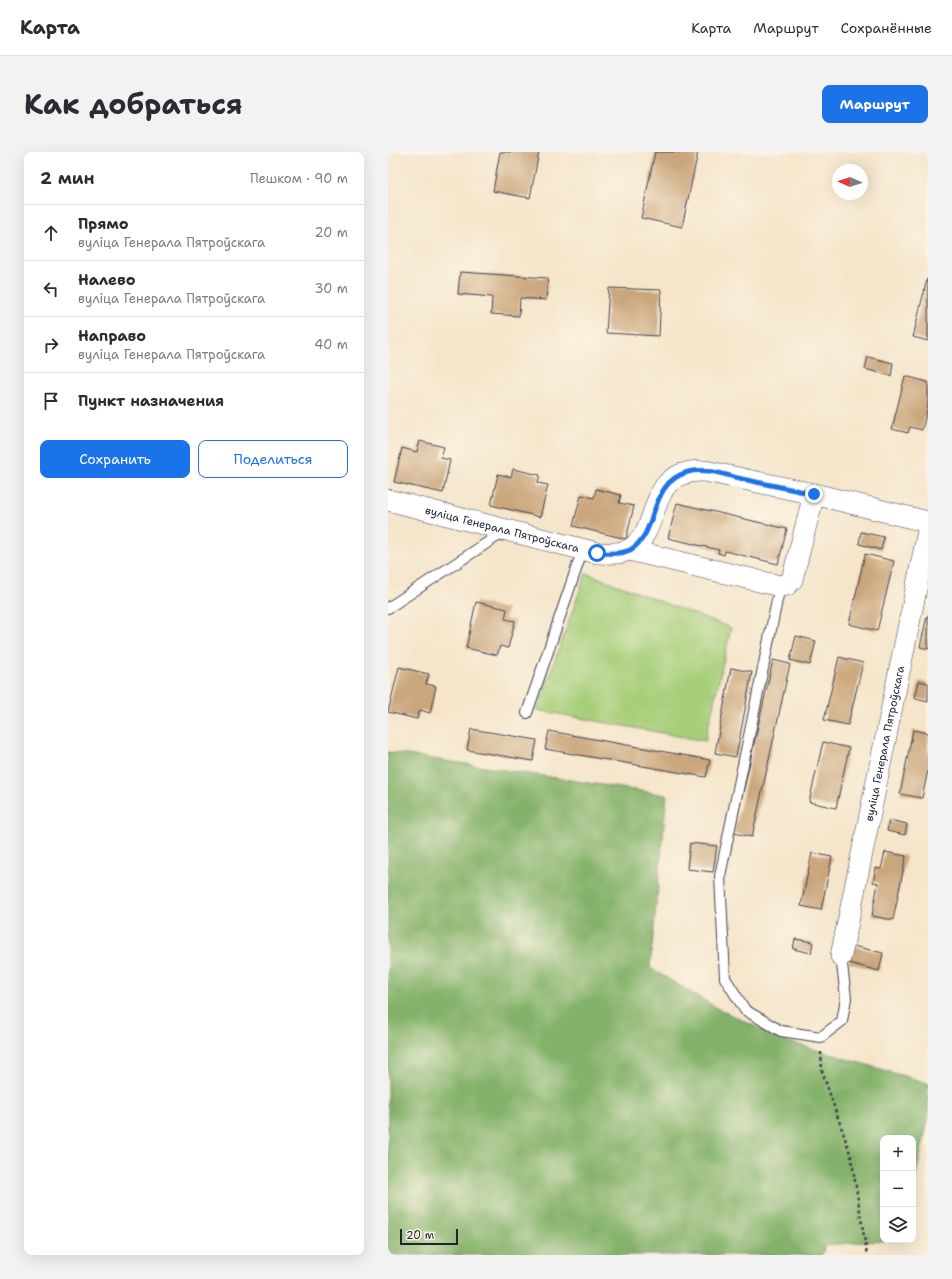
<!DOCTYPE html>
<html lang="ru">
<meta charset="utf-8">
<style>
:root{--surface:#fff;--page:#f2f2f3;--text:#2b2b33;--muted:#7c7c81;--line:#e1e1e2;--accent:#1a73e8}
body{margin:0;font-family:"Shantell Sans",sans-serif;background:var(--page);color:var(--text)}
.controls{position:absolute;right:12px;bottom:12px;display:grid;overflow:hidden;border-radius:8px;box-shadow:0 4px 16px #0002}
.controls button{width:36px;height:36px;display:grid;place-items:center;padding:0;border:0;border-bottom:1px solid var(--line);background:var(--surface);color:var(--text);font:20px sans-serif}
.compass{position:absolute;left:444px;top:12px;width:36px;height:36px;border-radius:50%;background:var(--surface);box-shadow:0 4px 16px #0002;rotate:273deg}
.scale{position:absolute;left:12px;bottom:10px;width:58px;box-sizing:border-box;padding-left:4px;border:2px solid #22223b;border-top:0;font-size:11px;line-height:14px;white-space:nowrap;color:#22223b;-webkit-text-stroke:3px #fcf5e5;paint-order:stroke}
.stop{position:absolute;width:12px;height:12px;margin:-9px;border:3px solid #1a73e8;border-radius:50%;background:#fff}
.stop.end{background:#1a73e8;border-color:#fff;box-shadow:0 1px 4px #0008}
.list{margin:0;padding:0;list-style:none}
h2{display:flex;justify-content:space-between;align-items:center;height:52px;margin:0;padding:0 16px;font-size:17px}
h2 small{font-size:13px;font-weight:400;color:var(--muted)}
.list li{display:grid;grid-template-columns:26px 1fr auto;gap:12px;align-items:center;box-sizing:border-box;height:56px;padding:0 16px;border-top:1px solid var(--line)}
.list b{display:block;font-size:15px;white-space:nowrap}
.list p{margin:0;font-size:13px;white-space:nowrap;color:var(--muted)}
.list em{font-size:13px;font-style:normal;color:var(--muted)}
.actions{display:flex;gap:8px;padding:12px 16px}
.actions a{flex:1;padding:9px 0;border:1px solid var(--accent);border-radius:8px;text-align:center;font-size:14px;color:var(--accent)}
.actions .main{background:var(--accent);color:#fff}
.icon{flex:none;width:22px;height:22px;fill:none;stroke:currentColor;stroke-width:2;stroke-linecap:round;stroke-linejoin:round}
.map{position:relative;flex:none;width:540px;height:1103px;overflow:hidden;border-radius:8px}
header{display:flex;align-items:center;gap:24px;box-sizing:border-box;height:56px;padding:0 20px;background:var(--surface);border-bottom:1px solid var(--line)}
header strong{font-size:19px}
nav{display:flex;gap:22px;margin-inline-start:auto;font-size:14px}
.intro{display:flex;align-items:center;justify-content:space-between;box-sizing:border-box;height:96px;padding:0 24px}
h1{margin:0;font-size:28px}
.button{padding:10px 18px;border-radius:8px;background:var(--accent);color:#fff;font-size:14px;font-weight:700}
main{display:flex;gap:24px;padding:0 24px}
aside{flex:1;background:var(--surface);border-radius:8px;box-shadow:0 4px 16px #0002}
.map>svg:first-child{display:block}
.green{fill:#a7cf7a;stroke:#64785a}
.forest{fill:#85b26a;stroke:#546a52}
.building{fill:#caa67c}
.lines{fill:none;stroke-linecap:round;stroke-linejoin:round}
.lane-casing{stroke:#423f50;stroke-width:12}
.street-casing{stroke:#423f50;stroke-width:22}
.path{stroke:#423f50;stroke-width:2.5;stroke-dasharray:3 3;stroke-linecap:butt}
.lane{stroke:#fff;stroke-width:10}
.street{stroke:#fff;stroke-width:21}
.route{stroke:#1a73e8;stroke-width:5}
.labels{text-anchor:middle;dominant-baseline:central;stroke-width:3;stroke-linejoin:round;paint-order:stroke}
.street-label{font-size:11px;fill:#22223b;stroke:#fcf5e5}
</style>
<header>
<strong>Карта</strong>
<nav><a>Карта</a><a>Маршрут</a><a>Сохранённые</a></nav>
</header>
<div class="intro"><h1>Как добраться</h1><a class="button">Маршрут</a></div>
<main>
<aside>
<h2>2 мин<small>Пешком · 90 m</small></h2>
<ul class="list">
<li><svg class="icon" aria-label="ahead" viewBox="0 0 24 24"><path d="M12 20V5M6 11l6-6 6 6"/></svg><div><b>Прямо</b><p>вуліца Генерала Пятроўскага</p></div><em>20 m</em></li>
<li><svg class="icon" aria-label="left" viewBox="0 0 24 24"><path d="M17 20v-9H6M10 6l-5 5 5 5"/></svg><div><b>Налево</b><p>вуліца Генерала Пятроўскага</p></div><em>30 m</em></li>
<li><svg class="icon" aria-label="right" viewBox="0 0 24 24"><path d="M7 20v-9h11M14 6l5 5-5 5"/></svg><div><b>Направо</b><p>вуліца Генерала Пятроўскага</p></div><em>40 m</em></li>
<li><svg class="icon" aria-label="arrive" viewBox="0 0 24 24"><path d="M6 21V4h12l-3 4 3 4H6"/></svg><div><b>Пункт назначения</b></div></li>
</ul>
<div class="actions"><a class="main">Сохранить</a><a>Поделиться</a></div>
</aside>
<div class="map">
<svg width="540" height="1103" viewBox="0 0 540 1103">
<rect width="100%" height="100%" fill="#fcf5e5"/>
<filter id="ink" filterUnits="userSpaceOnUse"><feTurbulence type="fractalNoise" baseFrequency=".025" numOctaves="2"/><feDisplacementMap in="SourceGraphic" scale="8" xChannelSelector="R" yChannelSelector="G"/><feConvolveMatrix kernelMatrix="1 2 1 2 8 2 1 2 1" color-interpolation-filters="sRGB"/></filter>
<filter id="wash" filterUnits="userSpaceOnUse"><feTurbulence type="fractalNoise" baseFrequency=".012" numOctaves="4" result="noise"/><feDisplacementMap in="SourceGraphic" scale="16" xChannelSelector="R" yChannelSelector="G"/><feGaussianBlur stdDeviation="0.9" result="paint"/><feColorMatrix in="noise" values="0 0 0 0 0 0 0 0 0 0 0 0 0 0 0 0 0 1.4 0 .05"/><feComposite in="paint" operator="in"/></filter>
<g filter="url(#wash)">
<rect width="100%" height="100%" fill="#f5e5ca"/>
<!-- green -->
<path class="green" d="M198 421 343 476 317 589 149 558Z"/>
<!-- forest -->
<path class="forest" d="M0 600 279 643 262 816 329 856 395 888 540 931V968L525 1038V986H495V1088H506L437 1093 434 1103H0Z"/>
<g id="blocks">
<!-- building -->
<path class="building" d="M112 0H151L142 46 105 39Z
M267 0H310L294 75 253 66Z
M72 120 160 126 158 148 132 146 131 164 103 162 104 145 70 142Z
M539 127H540V189L525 185Z
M221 136 273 138 271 184 218 181Z
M480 205 505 211 503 224 477 217Z
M517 224 540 230V254L534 278 522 275 520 281 504 277Z
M32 289 56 295 53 306 62 308 55 341 6 330 14 296 29 300Z
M125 317 152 323 150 331 160 333 152 365 103 353 110 322 123 325Z
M208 337 233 343 231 351 246 354 238 387 185 374 193 343 206 346Z
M289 351 399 377 390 412 337 399 336 403 330 401 331 398 280 386Z
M473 380 496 385 493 398 471 392Z
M477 402 506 409 489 479 461 472Z
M88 450 119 457 117 467 127 469 120 496 112 494 109 503 78 496Z
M539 464H540V497L532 495Z
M408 484 428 489 422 513 402 508Z
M451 505 475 511 460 573 436 568Z
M385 508 402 512 364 685 346 681Z
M11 515 41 522 38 532 48 534 42 561 32 558 29 567 0 560Z
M343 516 364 520 348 605 327 601Z
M531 529 540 531V549L527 546Z
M83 577 149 588 145 609 79 598Z
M525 578 540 581V618L534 646 512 642Z
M161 579 322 608 318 625 157 597Z
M435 590 461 596 448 656 421 650Z
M501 668 519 672 517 683 499 679Z
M302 691 329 694 325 720 299 717Z
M497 700 518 704 505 768 484 764 490 731 485 730 488 716 493 717Z
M424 701 444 705 433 758 413 754Z
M407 787 425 790 423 801 405 797Z
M465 794 495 801 491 819 461 811Z"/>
</g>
</g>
<g filter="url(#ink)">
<use href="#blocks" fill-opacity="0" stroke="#423f50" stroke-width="1"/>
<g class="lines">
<defs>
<path id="lane" d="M392 434 332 724 337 826 357 858 393 879 433 885 454 869 458 846 453 804
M0 456 108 385 119 382
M139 561 195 397"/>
<g id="street">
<path id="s1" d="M0 348 209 401C219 401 233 403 242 397 277 376 255 317 317 319L426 342 540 370"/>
<path d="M241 398 392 434 399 433 404 428 426 342"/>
<path id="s2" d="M453 804 540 379"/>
</g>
</defs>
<!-- lane casing -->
<use href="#lane" class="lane-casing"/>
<!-- street casing -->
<use href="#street" class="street-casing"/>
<!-- path -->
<path class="path" d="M433 900 434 919 463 1004 479 1103
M540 1103V1101"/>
<!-- lane -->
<use href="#lane" class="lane"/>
<!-- street -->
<use href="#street" class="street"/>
</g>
</g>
<g class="lines" filter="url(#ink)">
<!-- route -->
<path class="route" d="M209 401C219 401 232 403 242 398 272 381 259 331 300 320 317 315 337 323 354 327 378 332 402 337 426 342"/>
</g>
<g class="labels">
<!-- street labels -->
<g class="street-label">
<text stroke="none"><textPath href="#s1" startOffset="118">вуліца Генерала Пятроўскага</textPath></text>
<text stroke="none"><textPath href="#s2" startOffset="217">вуліца Генерала Пятроўскага</textPath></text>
</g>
</g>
</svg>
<div class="controls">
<button>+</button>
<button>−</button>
<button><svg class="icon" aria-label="layers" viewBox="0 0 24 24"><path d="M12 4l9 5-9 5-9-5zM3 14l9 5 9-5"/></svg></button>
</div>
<svg class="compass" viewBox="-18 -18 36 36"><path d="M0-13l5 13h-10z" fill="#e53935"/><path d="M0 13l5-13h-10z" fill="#7c7c81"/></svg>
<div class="scale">20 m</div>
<div class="stop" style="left:209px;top:401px"></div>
<div class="stop end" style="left:426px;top:342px"></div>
</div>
</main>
